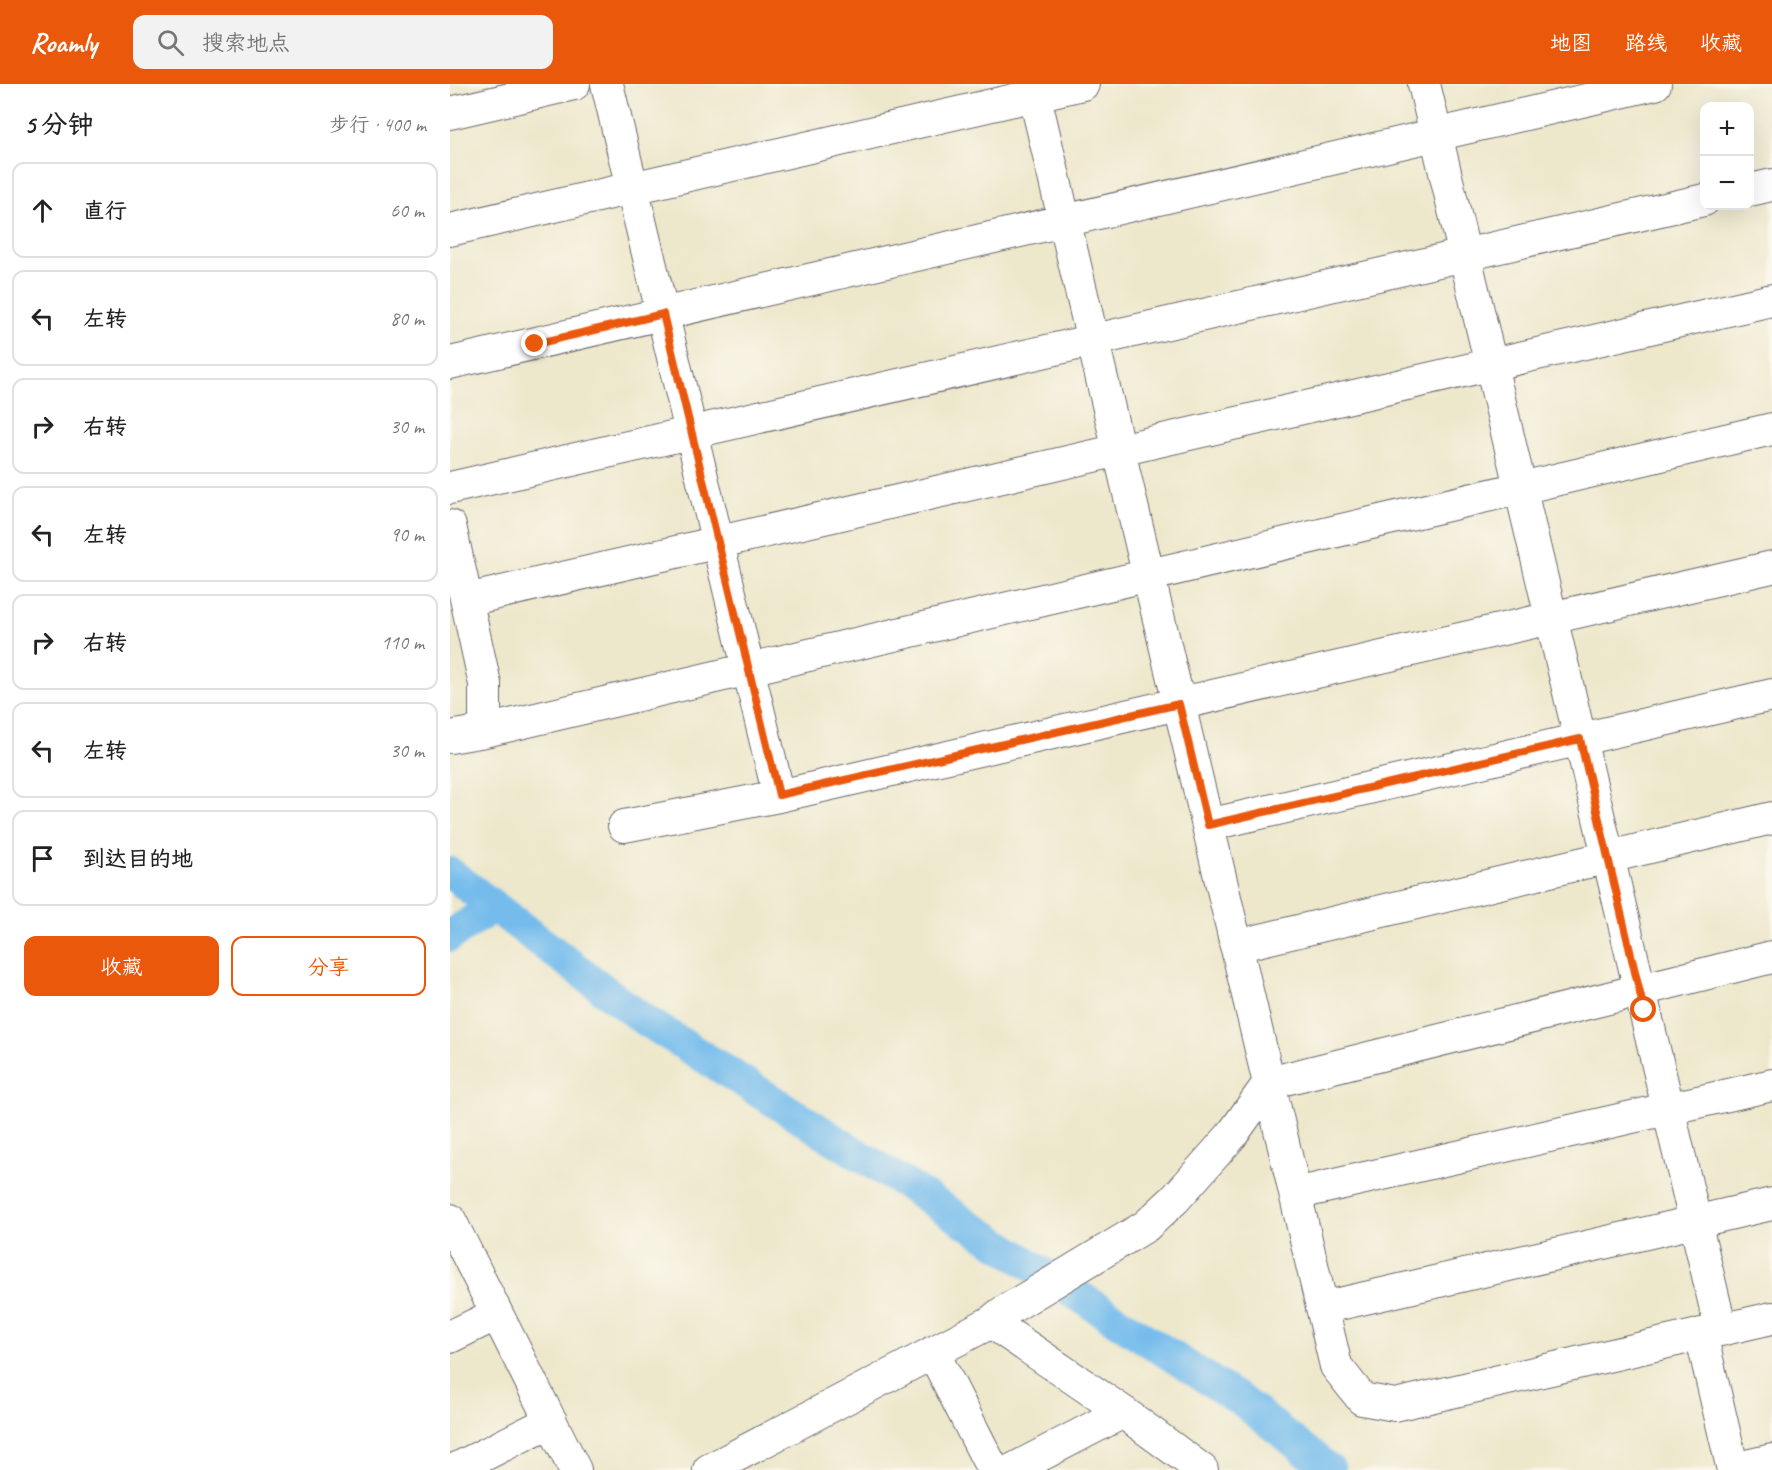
<!DOCTYPE html>
<html lang="zh">
<meta charset="utf-8">
<style>
:root{--surface:#fff;--page:#f2f2f2;--text:#222;--muted:#767676;--line:#e0e0e0;--accent:#ea580c}
body{margin:0;font-family:Caveat,"LXGW WenKai TC",sans-serif;background:var(--page);color:var(--text)}
.controls{position:absolute;right:18px;top:18px;display:grid;overflow:hidden;border-radius:12px;box-shadow:0 6px 24px #0002}
.controls button{width:54px;height:54px;display:grid;place-items:center;padding:0;border:0;border-bottom:2px solid var(--line);background:var(--surface);color:var(--text);font:30px sans-serif}
.stop{position:absolute;width:18px;height:18px;margin:-14px;border:4px solid #ea580c;border-radius:50%;background:#fff}
.stop.end{background:#ea580c;border-color:#fff;box-shadow:0 2px 6px #0008}
.list{margin:0;padding:0;list-style:none}
h2{display:flex;justify-content:space-between;align-items:center;height:78px;margin:0;padding:0 24px;font-size:26px}
h2 small{font-size:20px;font-weight:400;color:var(--muted)}
.list li{display:grid;grid-template-columns:39px 1fr auto;gap:18px;align-items:center;box-sizing:border-box;height:96px;margin:0 12px 12px;padding:0 12px;border:2px solid var(--line);border-radius:12px}
.list b{display:block;font-size:22px;white-space:nowrap}
.list em{font-size:20px;font-style:normal;color:var(--muted)}
.actions{display:flex;gap:12px;padding:18px 24px}
.actions a{flex:1;padding:14px 0;border:2px solid var(--accent);border-radius:12px;text-align:center;font-size:21px;color:var(--accent)}
.actions .main{background:var(--accent);color:#fff}
.icon{flex:none;width:33px;height:33px;fill:none;stroke:currentColor;stroke-width:2;stroke-linecap:round;stroke-linejoin:round}
.map{position:relative;flex:none;width:1322px;height:1386px;overflow:hidden}
header{display:flex;align-items:center;gap:36px;box-sizing:border-box;height:84px;padding:0 30px;background:var(--accent);color:#fff}
header strong{font-size:28px}
nav{display:flex;gap:33px;margin-inline-start:auto;font-size:21px}
.search{width:420px;height:54px;background:var(--page);display:flex;align-items:center;gap:15px;box-sizing:border-box;padding:0 21px;border-radius:12px;color:var(--muted);font-size:22px}
main{display:flex}
aside{flex:1;background:var(--surface)}
.map>svg:first-child{display:block}
.lines{fill:none;stroke-linecap:round;stroke-linejoin:round}
.canal{stroke:#75bcec;stroke-width:32}
.minor-casing{stroke:#69676d;stroke-width:34}
.minor{stroke:#fff;stroke-width:32}
.route{stroke:#ea580c;stroke-width:8}
</style>
<header>
<strong>Roamly</strong>
<div class="search"><svg class="icon" aria-label="search" viewBox="0 0 24 24"><circle cx="10" cy="10" r="6"/><path d="M15 15l6 6"/></svg>搜索地点</div>
<nav><a>地图</a><a>路线</a><a>收藏</a></nav>
</header>
<main>
<aside>
<h2>5 分钟<small>步行 · 400 m</small></h2>
<ul class="list">
<li><svg class="icon" aria-label="ahead" viewBox="0 0 24 24"><path d="M12 20V5M6 11l6-6 6 6"/></svg><div><b>直行</b></div><em>60 m</em></li>
<li><svg class="icon" aria-label="left" viewBox="0 0 24 24"><path d="M17 20v-9H6M10 6l-5 5 5 5"/></svg><div><b>左转</b></div><em>80 m</em></li>
<li><svg class="icon" aria-label="right" viewBox="0 0 24 24"><path d="M7 20v-9h11M14 6l5 5-5 5"/></svg><div><b>右转</b></div><em>30 m</em></li>
<li><svg class="icon" aria-label="left" viewBox="0 0 24 24"><path d="M17 20v-9H6M10 6l-5 5 5 5"/></svg><div><b>左转</b></div><em>90 m</em></li>
<li><svg class="icon" aria-label="right" viewBox="0 0 24 24"><path d="M7 20v-9h11M14 6l5 5-5 5"/></svg><div><b>右转</b></div><em>110 m</em></li>
<li><svg class="icon" aria-label="left" viewBox="0 0 24 24"><path d="M17 20v-9H6M10 6l-5 5 5 5"/></svg><div><b>左转</b></div><em>30 m</em></li>
<li><svg class="icon" aria-label="arrive" viewBox="0 0 24 24"><path d="M6 21V4h12l-3 4 3 4H6"/></svg><div><b>到达目的地</b></div></li>
</ul>
<div class="actions"><a class="main">收藏</a><a>分享</a></div>
</aside>
<div class="map">
<svg width="1322" height="1386" viewBox="0 0 1322 1386">
<rect width="100%" height="100%" fill="#fbf7ec"/>
<filter id="ink" filterUnits="userSpaceOnUse"><feTurbulence type="fractalNoise" baseFrequency=".0167" numOctaves="2"/><feDisplacementMap in="SourceGraphic" scale="12" xChannelSelector="R" yChannelSelector="G"/><feConvolveMatrix kernelMatrix="1 2 1 2 8 2 1 2 1" color-interpolation-filters="sRGB"/></filter>
<filter id="wash" filterUnits="userSpaceOnUse"><feTurbulence type="fractalNoise" baseFrequency=".008" numOctaves="4" result="noise"/><feDisplacementMap in="SourceGraphic" scale="24" xChannelSelector="R" yChannelSelector="G"/><feGaussianBlur stdDeviation="1.35" result="paint"/><feColorMatrix in="noise" values="0 0 0 0 0 0 0 0 0 0 0 0 0 0 0 0 0 1.4 0 .05"/><feComposite in="paint" operator="in"/></filter>
<g filter="url(#wash)">
<rect width="100%" height="100%" fill="#ede7cb"/>
<g class="lines">
<!-- canal -->
<path class="canal" d="M0 789 190 933 468 1108 793 1318 880 1386
M0 852 44 822"/>
</g>
</g>
<g filter="url(#ink)">
<g class="lines">
<defs>
<path id="minor" d="M157 0 329 712
M582 0 886 1282 912 1315 945 1321 1322 1234
M974 0 1271 1246
M0 29 124 0
M1300 106 1322 101
M0 146 633 0
M0 279 1205 0
M0 404 1254 116
M0 442 35 600V647
M17 516 1322 216
M0 653 35 647 1322 345
M758 741 1322 611
M174 742 329 712 1322 483
M786 862 1322 734
M845 1110 1322 1001
M0 1136 125 1386
M872 1224 1322 1120
M541 1238 673 1328 752 1386
M1251 1250 1283 1386
M0 1253 47 1230
M483 1268 543 1386
M1283 1385 1322 1376
M4 1386 101 1337
M259 1386 541 1238 552 1229 696 1142 725 1115 781 1052 819 999 1322 873
M562 1386 673 1328"/>
</defs>
<!-- minor casing -->
<use href="#minor" class="minor-casing"/>
<!-- minor -->
<use href="#minor" class="minor"/>
</g>
</g>
<g class="lines" filter="url(#ink)">
<!-- route -->
<path class="route" d="M85 260 213 230 329 711 729 620 758 741 1130 655 1194 926"/>
</g>
</svg>
<div class="controls">
<button>+</button>
<button>−</button>
</div>
<div class="stop" style="left:1194px;top:926px"></div>
<div class="stop end" style="left:85px;top:260px"></div>
</div>
</main>
